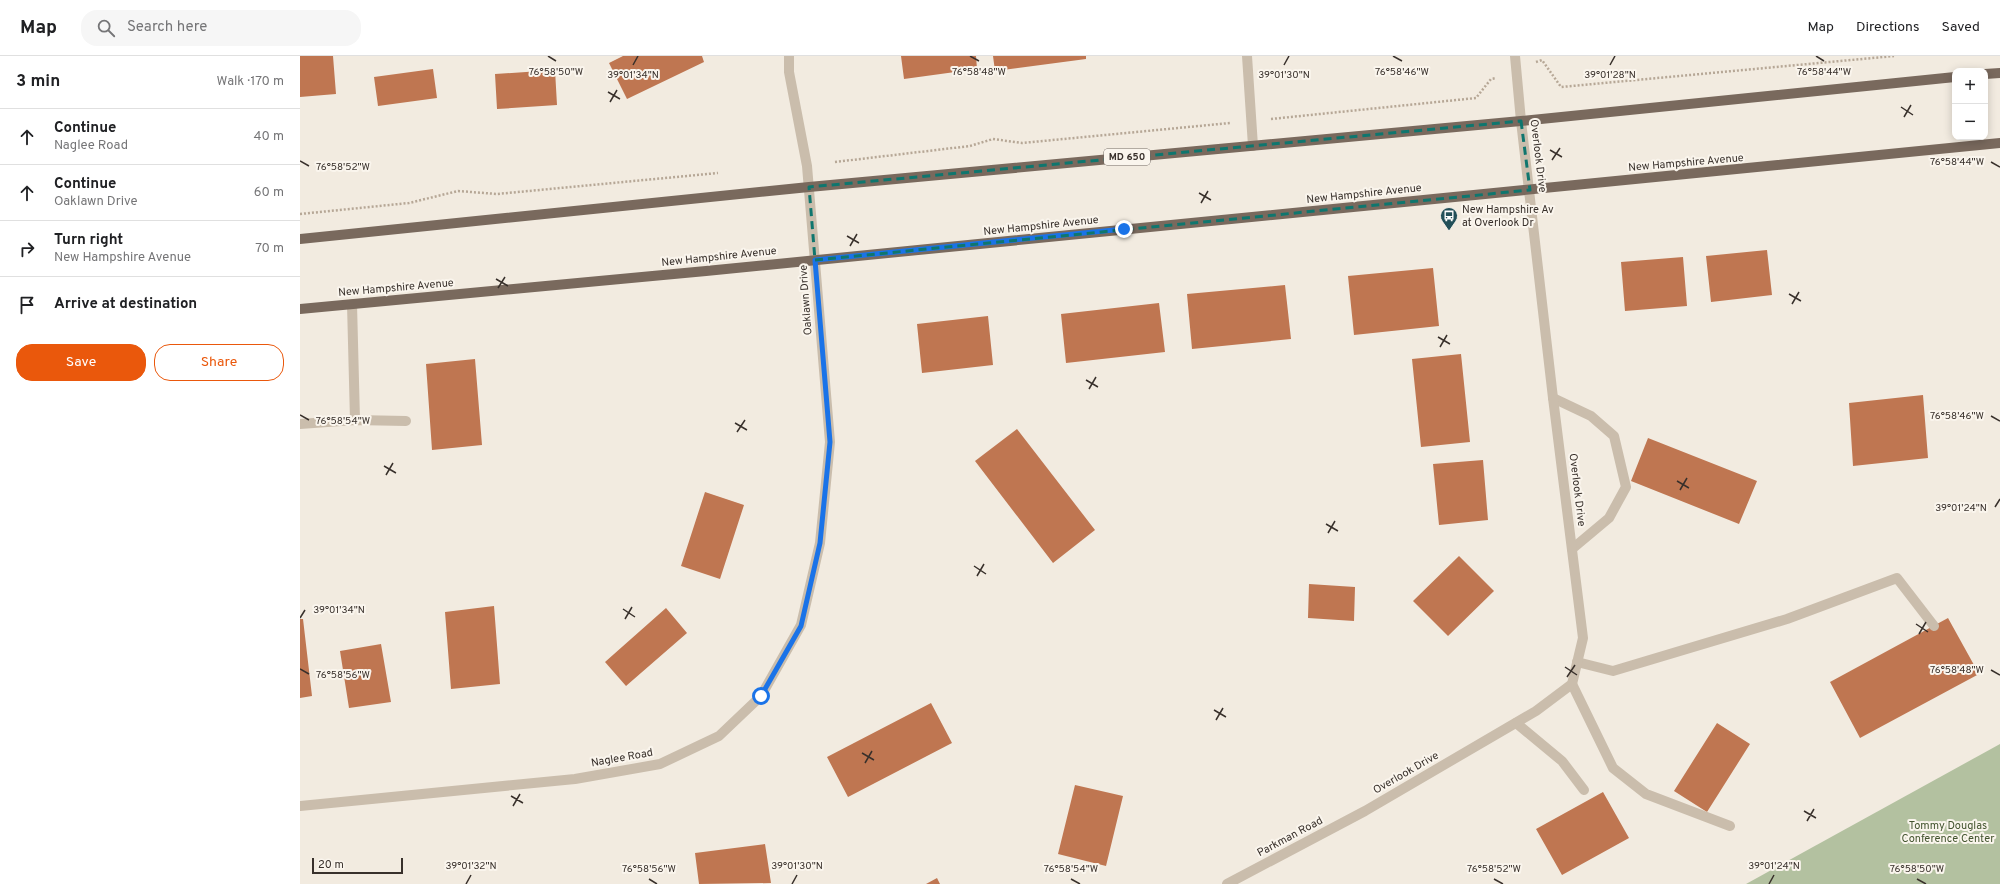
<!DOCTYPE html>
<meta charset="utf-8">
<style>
:root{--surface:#fff;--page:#f6f6f6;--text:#202124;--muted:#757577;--line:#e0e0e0;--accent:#ea580c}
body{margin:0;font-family:Overpass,sans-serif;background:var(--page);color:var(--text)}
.controls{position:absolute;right:12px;top:12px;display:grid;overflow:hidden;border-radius:8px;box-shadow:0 2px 10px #0003}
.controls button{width:36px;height:36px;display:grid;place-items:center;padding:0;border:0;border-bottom:1px solid var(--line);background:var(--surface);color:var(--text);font:20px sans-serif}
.scale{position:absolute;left:12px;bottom:10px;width:91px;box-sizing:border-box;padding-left:4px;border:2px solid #38302b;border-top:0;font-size:11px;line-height:14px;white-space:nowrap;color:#38302b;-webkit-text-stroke:3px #faf5ed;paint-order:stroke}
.stop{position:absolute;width:12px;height:12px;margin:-9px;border:3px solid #1a73e8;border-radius:50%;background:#fff}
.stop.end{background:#1a73e8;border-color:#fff;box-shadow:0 1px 4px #0008}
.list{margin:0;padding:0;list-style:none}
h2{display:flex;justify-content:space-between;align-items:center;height:52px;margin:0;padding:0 16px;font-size:17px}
h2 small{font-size:13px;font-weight:400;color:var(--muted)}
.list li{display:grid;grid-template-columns:26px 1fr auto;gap:12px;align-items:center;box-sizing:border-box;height:56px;padding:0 16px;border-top:1px solid var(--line)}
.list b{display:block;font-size:15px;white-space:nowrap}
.list p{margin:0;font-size:13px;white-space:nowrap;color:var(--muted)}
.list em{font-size:13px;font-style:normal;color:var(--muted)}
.actions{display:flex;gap:8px;padding:12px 16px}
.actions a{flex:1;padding:9px 0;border:1px solid var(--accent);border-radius:16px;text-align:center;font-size:14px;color:var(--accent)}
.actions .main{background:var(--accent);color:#fff}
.icon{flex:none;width:22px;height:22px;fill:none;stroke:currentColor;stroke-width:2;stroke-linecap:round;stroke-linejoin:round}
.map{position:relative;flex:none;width:1700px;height:828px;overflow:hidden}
header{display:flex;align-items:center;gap:24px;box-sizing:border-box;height:56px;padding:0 20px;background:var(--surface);border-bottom:1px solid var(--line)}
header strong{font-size:19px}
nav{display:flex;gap:22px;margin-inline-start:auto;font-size:14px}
.search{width:280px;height:36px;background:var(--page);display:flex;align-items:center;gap:10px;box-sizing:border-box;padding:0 14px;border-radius:16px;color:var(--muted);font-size:15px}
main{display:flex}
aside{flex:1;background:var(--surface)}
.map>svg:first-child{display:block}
.green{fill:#b3c1a0}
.building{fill:#bf7651}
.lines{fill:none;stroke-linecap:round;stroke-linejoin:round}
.path{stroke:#b6a796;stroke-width:2.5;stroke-dasharray:2 2;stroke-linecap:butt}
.service{stroke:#cabdac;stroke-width:10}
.minor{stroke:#cabdac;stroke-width:10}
.primary{stroke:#79695d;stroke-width:10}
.route{stroke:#1a73e8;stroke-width:5}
.marked{fill:none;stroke:#0f766e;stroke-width:3;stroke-dasharray:8 5;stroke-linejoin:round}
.ticks{fill:none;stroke:#38302b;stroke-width:1.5}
.labels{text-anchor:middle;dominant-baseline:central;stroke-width:4;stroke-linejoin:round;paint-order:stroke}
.shield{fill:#faf5ed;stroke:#726b65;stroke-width:1}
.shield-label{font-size:10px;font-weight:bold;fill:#38302b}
.street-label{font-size:11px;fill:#38302b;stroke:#faf5ed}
.poi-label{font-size:11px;fill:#38302b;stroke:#faf5ed;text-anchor:start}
.park-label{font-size:11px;fill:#445530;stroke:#faf5ed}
.ticks-label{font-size:10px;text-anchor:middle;fill:#38302b;stroke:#faf5ed;stroke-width:4;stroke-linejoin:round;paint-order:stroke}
</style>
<header>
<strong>Map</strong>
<div class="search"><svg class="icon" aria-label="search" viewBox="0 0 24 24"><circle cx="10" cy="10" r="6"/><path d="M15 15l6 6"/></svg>Search here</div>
<nav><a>Map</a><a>Directions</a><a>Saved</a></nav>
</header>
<main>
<aside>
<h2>3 min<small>Walk · 170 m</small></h2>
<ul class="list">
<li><svg class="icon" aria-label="ahead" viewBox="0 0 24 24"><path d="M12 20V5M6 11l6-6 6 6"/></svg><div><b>Continue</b><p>Naglee Road</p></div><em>40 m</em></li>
<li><svg class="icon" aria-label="ahead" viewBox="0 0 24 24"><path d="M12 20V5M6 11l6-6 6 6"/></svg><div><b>Continue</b><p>Oaklawn Drive</p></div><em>60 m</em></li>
<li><svg class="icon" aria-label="right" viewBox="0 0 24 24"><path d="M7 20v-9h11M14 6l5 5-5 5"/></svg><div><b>Turn right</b><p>New Hampshire Avenue</p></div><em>70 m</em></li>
<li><svg class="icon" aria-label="arrive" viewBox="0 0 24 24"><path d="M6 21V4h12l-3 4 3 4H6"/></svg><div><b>Arrive at destination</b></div></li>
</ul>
<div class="actions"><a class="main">Save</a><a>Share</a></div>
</aside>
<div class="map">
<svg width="1700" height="828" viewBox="0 0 1700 828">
<rect width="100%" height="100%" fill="#f2ebe0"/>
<!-- green -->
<path class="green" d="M1700 688V828H1446Z"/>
<!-- building -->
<path class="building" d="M0 0H33L36 38 0 41Z
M323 0H402L404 6 327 43 309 7Z
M601 0H676L677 13 604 23Z
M693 0H786V3L695 15Z
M133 13 137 42 78 50 74 21Z
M255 14 257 49 197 53 195 18Z
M1467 194 1472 239 1411 246 1406 200Z
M1383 201 1387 250 1325 255 1321 206Z
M1133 212 1139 270 1054 279 1048 220Z
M985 229 991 283 892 293 887 238Z
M859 247 865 296 766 307 761 258Z
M688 260 693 309 622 317 617 268Z
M1161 298 1170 386 1121 391 1112 303Z
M175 303 182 389 132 394 126 308Z
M1623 339 1628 402 1553 410 1549 347Z
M717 373 795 474 753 507 675 405Z
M1348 382 1457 425 1439 468 1331 425Z
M1183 404 1188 464 1139 469 1133 408Z
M405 436 444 449 420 523 381 510Z
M1159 500 1194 535 1148 580 1113 545Z
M1009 528 1055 531 1054 565 1008 562Z
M194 550 200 628 151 633 145 556Z
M366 552 387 577 326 630 305 606Z
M1648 562 1679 618 1560 682 1530 626Z
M0 563H3L12 640 0 642Z
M81 588 91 646 49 652 40 595Z
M631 647 652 687 548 741 527 701Z
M1417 667 1450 688 1407 756 1374 735Z
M775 729 823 740 806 810 758 798Z
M1303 736 1329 782 1262 819 1236 773Z
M465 788 471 827 399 828 395 797Z
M637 822 640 828H626Z"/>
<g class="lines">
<!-- path -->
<path class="path" d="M1236 6 1242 4 1261 31 1594 0
M971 63 1176 42 1191 23 1196 22
M535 106 670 90 693 83 722 87 930 67
M0 158 109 147 158 135 197 138 418 117"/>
<!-- service -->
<path class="service" d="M947 0 953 90
M1253 342 1291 360 1314 380 1326 431 1309 462 1272 493
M55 364 106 365
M0 368 55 364 52 248
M1277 606 1313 615 1487 563 1597 522 1634 570
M1272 628 1313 712 1346 738 1430 770
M1216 667 1262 705 1284 734"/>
<!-- minor -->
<path class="minor" d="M0 750 275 723 360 708 419 680 461 640 501 569 520 487 530 386 507 110 489 16V0
M927 828 1065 755 1236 655 1272 628 1283 582 1253 342 1221 65 1215 0"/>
<!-- primary -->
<path class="primary" d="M1685 18 1700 17
M0 183 509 131 1221 65 1655 21
M0 253 406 215 1700 87"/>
</g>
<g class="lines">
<!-- route -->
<path class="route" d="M461 640 501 570 520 487 530 386 515 204 824 173"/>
</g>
<!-- marked area -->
<path class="marked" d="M1221 65 1230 134 515 204 509 131Z"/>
<!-- ticks -->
<path class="ticks" d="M248 0 256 5M670 0 679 5M1093 0 1102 5M1516 0 1524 5M333 9 338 0M984 9 989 0M1310 9 1315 0M308 36 320 43M310 46 317 34M1601 51 1613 59M1604 61 1611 49M1250 94 1262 101M1252 104 1260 92M0 105 9 110M1691 106 1700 111M899 137 911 144M901 147 908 135M547 180 559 187M550 190 557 178M196 223 208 230M198 232 205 221M1489 238 1501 245M1492 248 1499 236M1138 281 1150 288M1140 291 1147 279M786 324 798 331M789 333 796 321M0 359 9 364M1691 360 1700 365M435 367 447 374M437 376 445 364M84 410 96 417M86 419 93 407M1377 425 1389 432M1380 434 1387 422M1695 451 1700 443M1026 468 1038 475M1028 477 1035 465M674 510 686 518M677 520 684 508M323 553 335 561M0 562 5 554M325 563 332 551M1616 568 1628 576M1619 578 1626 566M1265 611 1277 619M0 613 9 618M1691 614 1700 619M1267 621 1275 609M914 654 926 661M916 664 923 652M562 697 574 704M565 707 572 695M211 740 223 747M213 750 220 738M1504 755 1516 762M1507 765 1514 753M349 823 357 828M771 823 780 828M1194 823 1203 828M1617 823 1626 828M166 828 171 819M492 828 497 819M1469 828 1474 819"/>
<!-- icons -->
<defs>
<symbol id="bus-pin" viewBox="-11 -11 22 30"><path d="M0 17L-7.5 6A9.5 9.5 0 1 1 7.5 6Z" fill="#224f58" stroke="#faf5ed"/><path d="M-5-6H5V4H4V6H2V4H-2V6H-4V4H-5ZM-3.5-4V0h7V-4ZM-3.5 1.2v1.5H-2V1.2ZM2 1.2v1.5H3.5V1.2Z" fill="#fff"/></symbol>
</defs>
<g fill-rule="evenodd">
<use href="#bus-pin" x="1139" y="150" width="20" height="27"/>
</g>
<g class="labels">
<!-- shield labels -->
<rect class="shield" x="804" y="93" width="46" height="16" rx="3"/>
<g class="shield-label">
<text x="827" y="101">MD 650</text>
</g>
<!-- street labels -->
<g class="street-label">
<text transform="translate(1238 100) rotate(83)">Overlook Drive</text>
<text transform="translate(1386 107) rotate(-5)">New Hampshire Avenue</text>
<text transform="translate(1064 138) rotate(-6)">New Hampshire Avenue</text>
<text transform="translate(741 170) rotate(-6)">New Hampshire Avenue</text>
<text transform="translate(419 201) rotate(-6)">New Hampshire Avenue</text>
<text transform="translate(96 232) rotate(-5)">New Hampshire Avenue</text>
<text transform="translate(506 244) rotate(-94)">Oaklawn Drive</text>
<text transform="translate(1277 434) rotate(83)">Overlook Drive</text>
<text transform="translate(322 702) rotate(-10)">Naglee Road</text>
<text transform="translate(1106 717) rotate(-30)">Overlook Drive</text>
<text transform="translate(990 781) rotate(-28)">Parkman Road</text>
</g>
<!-- poi labels -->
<g class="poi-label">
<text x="1162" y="154">New Hampshire Av<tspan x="1162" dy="13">at Overlook Dr</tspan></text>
</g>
<!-- park labels -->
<g class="park-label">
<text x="1648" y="770">Tommy Douglas<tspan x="1648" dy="13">Conference Center</tspan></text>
</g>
</g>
<g class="ticks-label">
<text x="1524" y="19">76°58'44"W</text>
<text x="256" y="19">76°58'50"W</text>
<text x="679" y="19">76°58'48"W</text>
<text x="1102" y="19">76°58'46"W</text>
<text x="333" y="22">39°01'34"N</text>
<text x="984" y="22">39°01'30"N</text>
<text x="1310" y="22">39°01'28"N</text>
<text x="1657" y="109">76°58'44"W</text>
<text x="43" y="114">76°58'52"W</text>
<text x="1657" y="363">76°58'46"W</text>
<text x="43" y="368">76°58'54"W</text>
<text x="1661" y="455">39°01'24"N</text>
<text x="39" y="557">39°01'34"N</text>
<text x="1657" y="617">76°58'48"W</text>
<text x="43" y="622">76°58'56"W</text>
<text x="171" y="813">39°01'32"N</text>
<text x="497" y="813">39°01'30"N</text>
<text x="1474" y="813">39°01'24"N</text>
<text x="349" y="816">76°58'56"W</text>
<text x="771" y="816">76°58'54"W</text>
<text x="1194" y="816">76°58'52"W</text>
<text x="1617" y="816">76°58'50"W</text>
</g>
</svg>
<div class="controls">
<button>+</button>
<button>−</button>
</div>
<div class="scale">20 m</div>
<div class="stop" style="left:461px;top:640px"></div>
<div class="stop end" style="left:824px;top:173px"></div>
</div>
</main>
